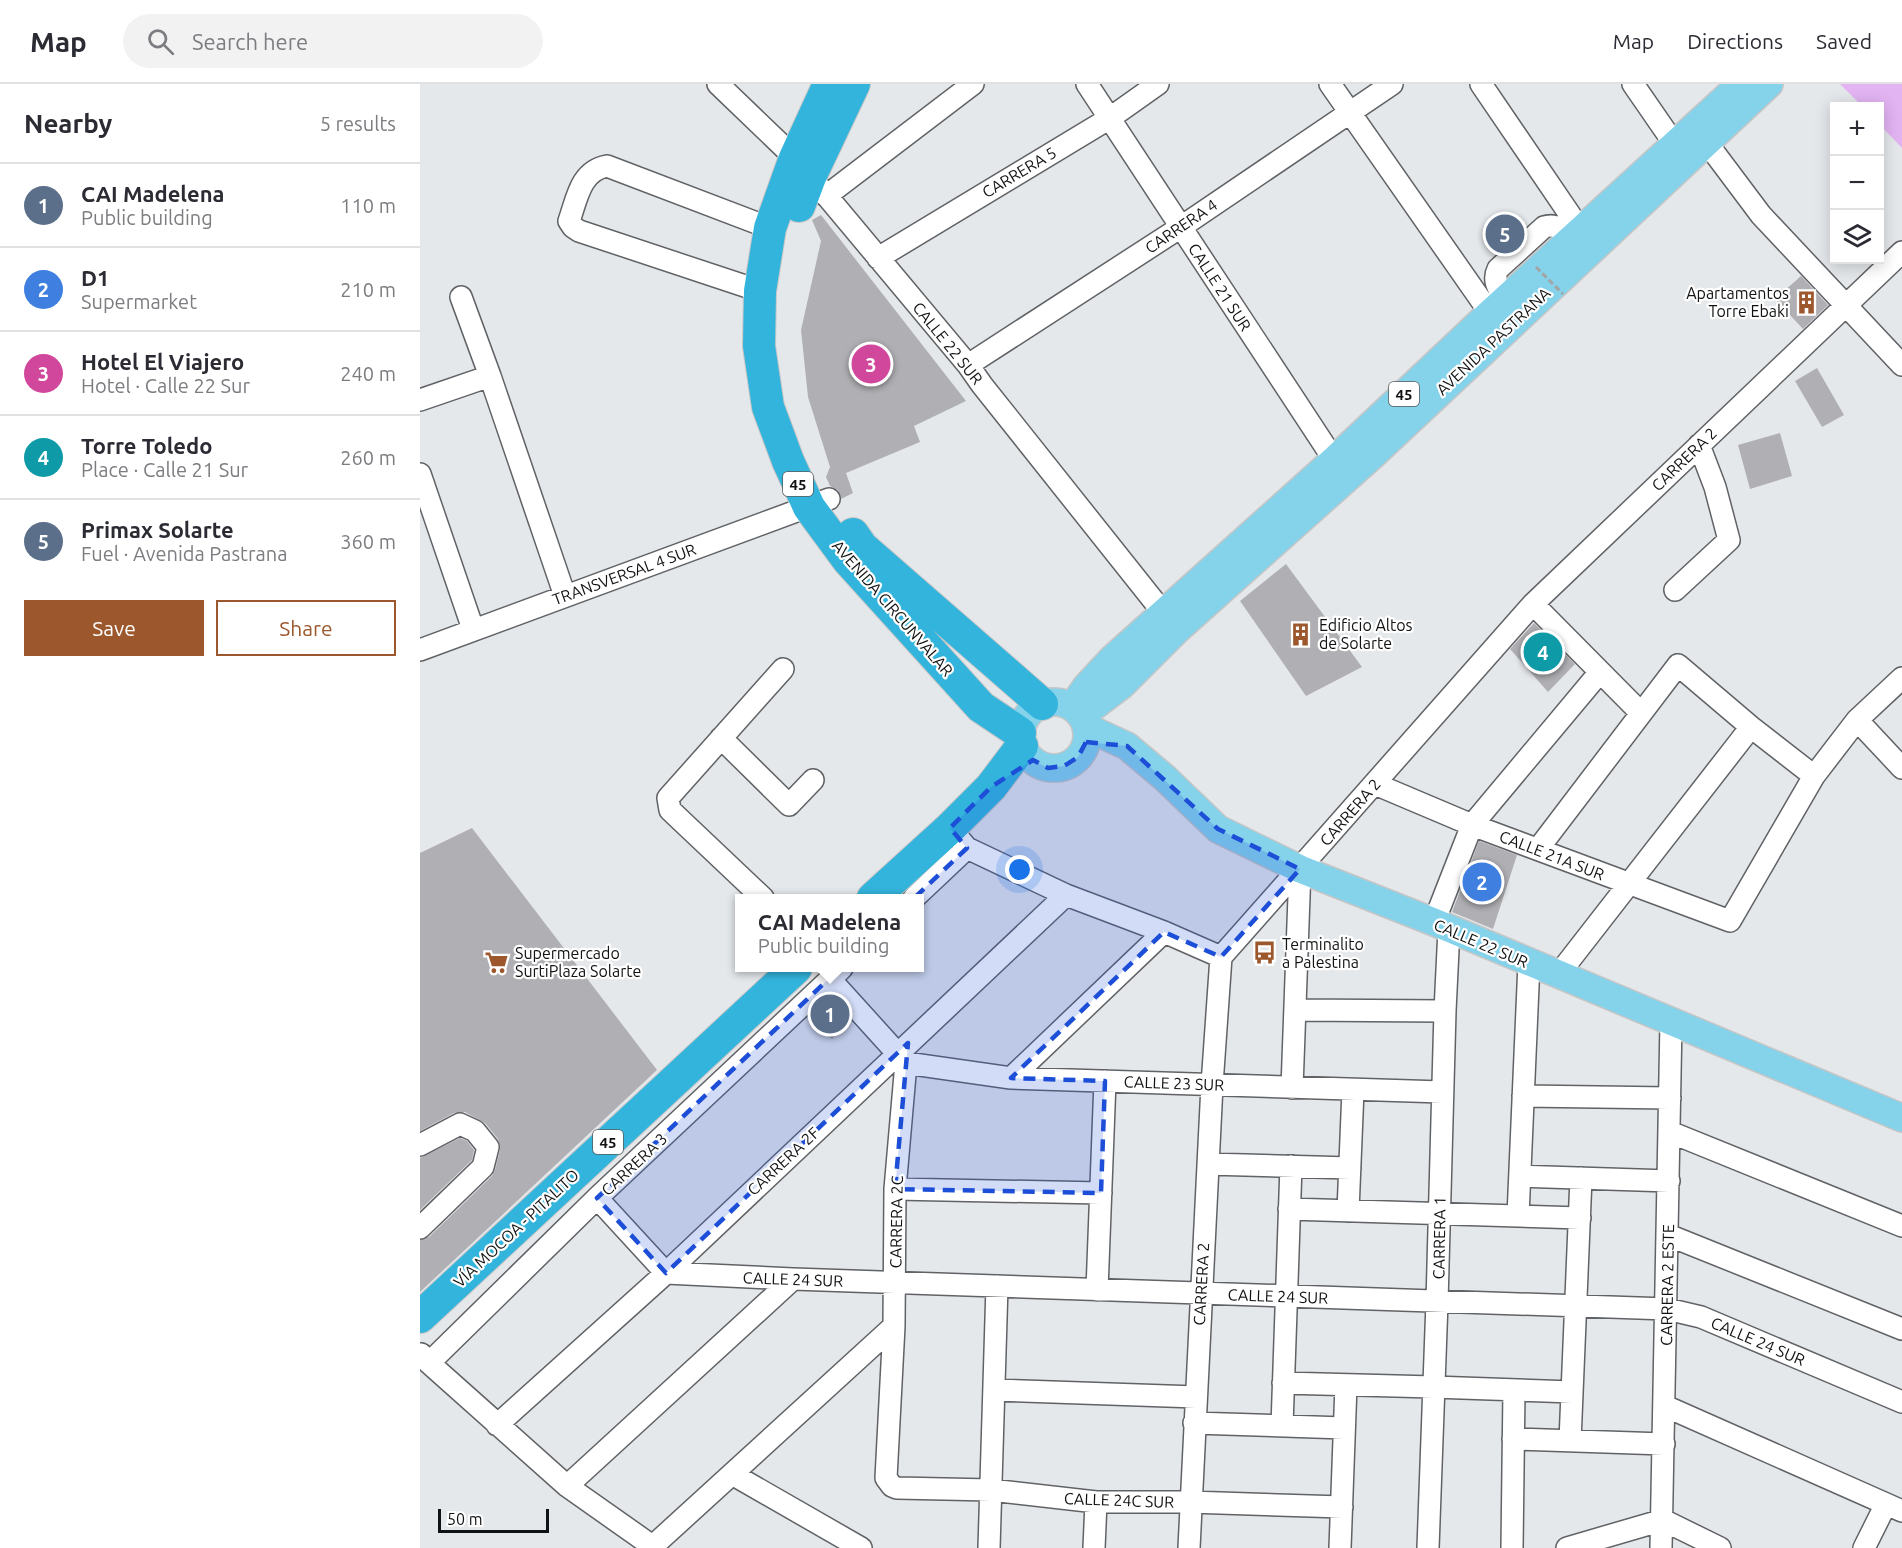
<!DOCTYPE html>
<meta charset="utf-8">
<style>
:root{--surface:#fff;--page:#f2f2f3;--text:#2b2b33;--muted:#7c7c81;--line:#e1e1e2;--accent:#9d572c}
body{margin:0;font-family:Ubuntu,sans-serif;background:var(--page);color:var(--text)}
.controls{position:absolute;right:18px;top:18px;display:grid;overflow:hidden;border-radius:0px;box-shadow:0 3px 15px #0003}
.controls button{width:54px;height:54px;display:grid;place-items:center;padding:0;border:0;border-bottom:2px solid var(--line);background:var(--surface);color:var(--text);font:30px sans-serif}
.scale{position:absolute;left:18px;bottom:15px;width:111px;box-sizing:border-box;padding-left:6px;border:3px solid #111213;border-top:0;font-size:16px;line-height:21px;white-space:nowrap;color:#111213;-webkit-text-stroke:4px #fff;paint-order:stroke}
.you{position:absolute;left:600px;top:786px;width:21px;height:21px;margin:-15px;border:4px solid #fff;border-radius:50%;background:#1a73e8;box-shadow:0 0 0 9px #1a73e833}
.badge{display:grid;place-items:center;width:39px;height:39px;border-radius:50%;background:var(--accent);color:#fff;font-size:20px;font-weight:700}
.pin{position:absolute;translate:-50% -50%;border:3px solid #fff;box-shadow:0 2px 6px #0006}
.popup{position:absolute;left:315px;top:810px;width:189px;height:78px;box-sizing:border-box;display:grid;place-content:center;border-radius:0px;background:var(--surface);filter:drop-shadow(0 2px 4px #0005);font-size:20px;white-space:nowrap;color:var(--muted)}
.popup b{font-size:22px;color:var(--text)}
.popup::after{content:'';position:absolute;left:50%;top:100%;margin-left:-12px;border:12px solid transparent;border-top-color:var(--surface)}
.list{margin:0;padding:0;list-style:none}
h2{display:flex;justify-content:space-between;align-items:center;height:78px;margin:0;padding:0 24px;font-size:26px}
h2 small{font-size:20px;font-weight:400;color:var(--muted)}
.list li{display:grid;grid-template-columns:39px 1fr auto;gap:18px;align-items:center;box-sizing:border-box;height:84px;padding:0 24px;border-top:2px solid var(--line)}
.list b{display:block;font-size:22px;white-space:nowrap}
.list p{margin:0;font-size:20px;white-space:nowrap;color:var(--muted)}
.list em{font-size:20px;font-style:normal;color:var(--muted)}
.actions{display:flex;gap:12px;padding:18px 24px}
.actions a{flex:1;padding:14px 0;border:2px solid var(--accent);border-radius:0px;text-align:center;font-size:21px;color:var(--accent)}
.actions .main{background:var(--accent);color:#fff}
.icon{flex:none;width:33px;height:33px;fill:none;stroke:currentColor;stroke-width:2;stroke-linecap:round;stroke-linejoin:round}
.map{position:relative;flex:none;width:1482px;height:1464px;overflow:hidden}
header{display:flex;align-items:center;gap:36px;box-sizing:border-box;height:84px;padding:0 30px;background:var(--surface);border-bottom:2px solid var(--line)}
header strong{font-size:28px}
nav{display:flex;gap:33px;margin-inline-start:auto;font-size:21px}
.search{width:420px;height:54px;background:var(--page);display:flex;align-items:center;gap:15px;box-sizing:border-box;padding:0 21px;border-radius:33px;color:var(--muted);font-size:22px}
main{display:flex}
aside{flex:1;background:var(--surface)}
.map>svg:first-child{display:block}
.green{fill:#e2b4f2}
.building{fill:#b0b0b4}
.lines{fill:none;stroke-linecap:round;stroke-linejoin:round}
.minor-casing{stroke:#606265;stroke-width:24}
.major-casing{stroke:#c6c6c6;stroke-width:30}
.highway-casing{stroke:#c6c6c6;stroke-width:34}
.minor{stroke:#fff;stroke-width:21}
.major{stroke:#85d2eb;stroke-width:27}
.highway{stroke:#33b4dd;stroke-width:32}
.path-bridge{stroke:#a2a4a6;stroke-width:3;stroke-dasharray:6 3;stroke-linecap:butt}
.marked{fill:#1d4ed8;fill-opacity:0.2;stroke:#1d4ed8;stroke-width:4.5;stroke-dasharray:12 8;stroke-linejoin:round}
.labels{text-anchor:middle;dominant-baseline:central;stroke-width:4.5;stroke-linejoin:round;paint-order:stroke}
.shield{fill:#fff;stroke:#58595a;stroke-width:1.5}
.shield-label{font-size:15px;font-weight:bold;fill:#111213}
.street-label{font-size:16px;fill:#111213;stroke:#fff}
.poi-label{font-size:16px;fill:#111213;stroke:#fff;text-anchor:start}
</style>
<header>
<strong>Map</strong>
<div class="search"><svg class="icon" aria-label="search" viewBox="0 0 24 24"><circle cx="10" cy="10" r="6"/><path d="M15 15l6 6"/></svg>Search here</div>
<nav><a>Map</a><a>Directions</a><a>Saved</a></nav>
</header>
<main>
<aside>
<h2>Nearby<small>5 results</small></h2>
<ul class="list">
<li><span class="badge" style="background:#5c6f8a">1</span><div><b>CAI Madelena</b><p>Public building</p></div><em>110 m</em></li>
<li><span class="badge" style="background:#3f7fe0">2</span><div><b>D1</b><p>Supermarket</p></div><em>210 m</em></li>
<li><span class="badge" style="background:#d1479c">3</span><div><b>Hotel El Viajero</b><p>Hotel · Calle 22 Sur</p></div><em>240 m</em></li>
<li><span class="badge" style="background:#0f9aa8">4</span><div><b>Torre Toledo</b><p>Place · Calle 21 Sur</p></div><em>260 m</em></li>
<li><span class="badge" style="background:#5c6f8a">5</span><div><b>Primax Solarte</b><p>Fuel · Avenida Pastrana</p></div><em>360 m</em></li>
</ul>
<div class="actions"><a class="main">Save</a><a>Share</a></div>
</aside>
<div class="map">
<svg width="1482" height="1464" viewBox="0 0 1482 1464">
<rect width="100%" height="100%" fill="#e5e8eb"/>
<!-- green -->
<path class="green" d="M1420 0H1482V64L1460 41V22H1442Z"/>
<!-- building -->
<path class="building" d="M401 131 546 317 494 342 500 358 426 389 433 409 421 415 418 406 410 402 406 393 410 383 388 313 381 246 401 157 392 136Z
M1381 192 1408 221 1383 245 1355 215Z
M1397 284 1424 331 1402 343 1375 297Z
M1360 349 1372 392 1330 405 1318 361Z
M866 480 942 583 886 612 820 517Z
M1114 539 1155 580 1128 608 1090 565Z
M52 744 237 986 0 1208V1156L9 1153 72 1092 75 1086 80 1066 78 1055 65 1039 45 1028 34 1029 0 1047V769Z
M1059 757 1097 771 1073 845 1032 828Z
M409 913 430 936 412 955 390 932Z
M40 1054 47 1057 54 1066 52 1076 0 1126V1074Z"/>
<g class="lines">
<defs>
<path id="minor" d="M298 0 375 74 548 281 562 301 753 541
M667 0 922 388
M910 0 1070 229 1079 239
M1061 0 1159 144 1170 157
M1213 0 1262 71
M1287 59 1341 131 1482 281
M406 112 553 0
M458 174 690 34 738 0
M340 207 159 147 153 143 149 137C157 115 160 87 187 82L350 144
M41 213 70 292 145 512
M1085 216C1079 205 1072 197 1078 185L1124 143C1136 139 1145 146 1153 155
M548 281 761 143 972 0
M0 316 70 292
M0 390 53 545
M1255 506 1309 456 1295 403 1279 361
M1113 520 1220 628
M0 566 409 415
M1437 636 1482 684
M301 654 369 721 393 696
M955 700 1052 741 1310 837 1394 692 1437 636 1482 594
M530 744 547 764 646 811 744 848 801 873
M1118 765 1258 581 1331 643 1394 692
M343 814 250 726 248 714 363 585
M494 814 547 764
M1014 838 1052 741 1180 588
M1138 891 1331 643
M410 895 486 979 475 1105 474 1242 466 1394 472 1402 477 1404 571 1406 676 1418H770L922 1423
M875 926 1025 927
M486 979 591 994 1022 1008
M591 994 744 848
M872 1004 880 785
M1103 1012 1250 1014
M1250 1048 1482 1142
M0 1061 40 1040 55 1047 68 1063 63 1083 0 1144
M788 1080 930 1084
M1100 1092 1249 1097
M475 1105 681 1109
M177 1114 246 1189 373 1195 1247 1225 1281 1233 1482 1318
M869 1125 1160 1134
M928 1127 933 1006
M1098 1132 1109 879
M1248 1151 1482 1245
M677 1206 685 997
M1 1270 9 1279 147 1402 235 1464
M9 1279 177 1114 422 884
M863 1299 1013 1303 1152 1308
M575 1306 776 1313
M1245 1322 1482 1427
M774 1339 924 1344
M77 1341 246 1189 646 811
M862 1342 871 1082
M1093 1355 1244 1360
M1150 1357 1161 1094
M312 1390 441 1464
M147 1402 373 1195
M233 1462 474 1242
M569 1464 577 1202
M674 1464 676 1418
M769 1464 792 1001 801 873 1113 520 1482 168
M920 1464 926 1301
M1008 1464 1017 1218 1025 927 1029 845
M1092 1464 1094 1306
M1147 1464 1243 1436 1300 1464
M1241 1464 1251 938
M1444 1464 1466 1420"/>
<path id="major" d="M601 651a33 33 0 1 1 66 0a33 33 0 1 1-66 0Z
M652 623 666 603 692 575 914 376 1070 229 1321 0
M661 632 702 601 758 545 953 371 1349 0
M666 643 707 662 745 694 798 745 880 785 1014 838 1482 1034"/>
<path id="highway" d="M409 0 375 74 350 144 340 207 339 262 348 323 368 377 389 423 428 476 561 623 600 649
M379 122 390 93 434 0
M433 450 442 463 622 620
M453 814 530 744 571 703 602 662
M0 1233 376 884"/>
</defs>
<!-- minor casing -->
<use href="#minor" class="minor-casing"/>
<!-- major casing -->
<use href="#major" class="major-casing"/>
<!-- highway casing -->
<use href="#highway" class="highway-casing"/>
<!-- minor -->
<use href="#minor" class="minor"/>
<!-- major -->
<use href="#major" class="major"/>
<!-- highway -->
<use href="#highway" class="highway"/>
<!-- path-bridge -->
<path class="path-bridge" d="M1116 183 1143 210"/>
</g>
<!-- marked area -->
<path class="marked" d="M666 658 707 662 798 745 880 785 801 873 744 848 591 994 685 997 681 1109 475 1105 488 959 246 1189 177 1114 547 764 530 744 571 703 613 676 628 684 644 682 658 673Z"/>
<!-- icons -->
<defs>
<symbol id="building-bare" viewBox="-9 -9 18 18"><path d="M-4-6H4V6H1V3H-1V6H-4ZM-2.5-4.3h1.7v1.8h-1.7ZM.8-4.3h1.7v1.8H.8ZM-2.5-1h1.7V.8h-1.7ZM.8-1h1.7V.8H.8Z" fill="#9d572c" stroke="#fff" stroke-width="2.5" paint-order="stroke"/></symbol>
<symbol id="bus-bare" viewBox="-9 -9 18 18"><path d="M-5-6H5V4H4V6H2V4H-2V6H-4V4H-5ZM-3.5-4V0h7V-4ZM-3.5 1.2v1.5H-2V1.2ZM2 1.2v1.5H3.5V1.2Z" fill="#9d572c" stroke="#fff" stroke-width="2.5" paint-order="stroke"/></symbol>
<symbol id="supermarket-bare" viewBox="-9 -9 18 18"><path d="M-6-5.5h2.5l.6 2H6L4.5 2H-2.5L-4.4-4H-6ZM-1.5 3.2a1.3 1.3 0 1 0 .1 0ZM3 3.2a1.3 1.3 0 1 0 .1 0Z" fill="#9d572c" stroke="#fff" stroke-width="2.5" paint-order="stroke"/></symbol>
</defs>
<g fill-rule="evenodd">
<use href="#building-bare" x="1370" y="202" width="33" height="33"/>
<use href="#building-bare" x="864" y="534" width="33" height="33"/>
<use href="#bus-bare" x="828" y="852" width="33" height="33"/>
<use href="#supermarket-bare" x="60" y="862" width="33" height="33"/>
</g>
<g class="labels">
<!-- shield labels -->
<g class="shield">
<rect x="969" y="298" width="30" height="24" rx="4.5"/>
<rect x="363" y="388" width="30" height="24" rx="4.5"/>
<rect x="173" y="1046" width="30" height="24" rx="4.5"/>
</g>
<g class="shield-label">
<text x="984" y="310">45</text>
<text x="378" y="400">45</text>
<text x="188" y="1058">45</text>
</g>
<!-- street labels -->
<g class="street-label">
<text transform="translate(599 88) rotate(-31)">CARRERA 5</text>
<text transform="translate(761 142) rotate(-34)">CARRERA 4</text>
<text transform="translate(800 203) rotate(57)">CALLE 21 SUR</text>
<text transform="translate(1073 257) rotate(-43)">AVENIDA PASTRANA</text>
<text transform="translate(528 259) rotate(51)">CALLE 22 SUR</text>
<text transform="translate(1264 375) rotate(-44)">CARRERA 2</text>
<text transform="translate(204 490) rotate(-20)">TRANSVERSAL 4 SUR</text>
<text transform="translate(473 524) rotate(49)">AVENIDA CIRCUNVALAR</text>
<text transform="translate(930 728) rotate(-49)">CARRERA 2</text>
<text transform="translate(1132 771) rotate(21)">CALLE 21A SUR</text>
<text transform="translate(1061 859) rotate(23)">CALLE 22 SUR</text>
<text transform="translate(754 999) rotate(2)">CALLE 23 SUR</text>
<text transform="translate(363 1077) rotate(-43)">CARRERA 2F</text>
<text transform="translate(214 1080) rotate(-43)">CARRERA 3</text>
<text transform="translate(476 1138) rotate(-89)">CARRERA 2C</text>
<text transform="translate(96 1144) rotate(-43)">VÍA MOCOA - PITALITO</text>
<text transform="translate(1019 1154) rotate(-89)">CARRERA 1</text>
<text transform="translate(373 1195) rotate(2)">CALLE 24 SUR</text>
<text transform="translate(781 1200) rotate(-87)">CARRERA 2</text>
<text transform="translate(1247 1201) rotate(-89)">CARRERA 2 ESTE</text>
<text transform="translate(858 1212) rotate(2)">CALLE 24 SUR</text>
<text transform="translate(1338 1257) rotate(23)">CALLE 24 SUR</text>
<text transform="translate(699 1416) rotate(2)">CALLE 24C SUR</text>
</g>
<!-- poi labels -->
<g class="poi-label">
<text x="1369" y="209" text-anchor="end">Apartamentos<tspan x="1369" dy="18">Torre Ebaki</tspan></text>
<text x="899" y="541">Edificio Altos<tspan x="899" dy="18">de Solarte</tspan></text>
<text x="862" y="860">Terminalito<tspan x="862" dy="18">a Palestina</tspan></text>
<text x="95" y="869">Supermercado<tspan x="95" dy="18">SurtiPlaza Solarte</tspan></text>
</g>
</g>
</svg>
<div class="controls">
<button>+</button>
<button>−</button>
<button><svg class="icon" aria-label="layers" viewBox="0 0 24 24"><path d="M12 4l9 5-9 5-9-5zM3 14l9 5 9-5"/></svg></button>
</div>
<div class="scale">50 m</div>
<div class="you"></div>
<div class="pin badge" style="left:410px;top:930px;background:#5c6f8a">1</div>
<div class="popup"><b>CAI Madelena</b>Public building</div>
<div class="pin badge" style="left:1062px;top:798px;background:#3f7fe0">2</div>
<div class="pin badge" style="left:451px;top:280px;background:#d1479c">3</div>
<div class="pin badge" style="left:1123px;top:568px;background:#0f9aa8">4</div>
<div class="pin badge" style="left:1085px;top:150px;background:#5c6f8a">5</div>
</div>
</main>
